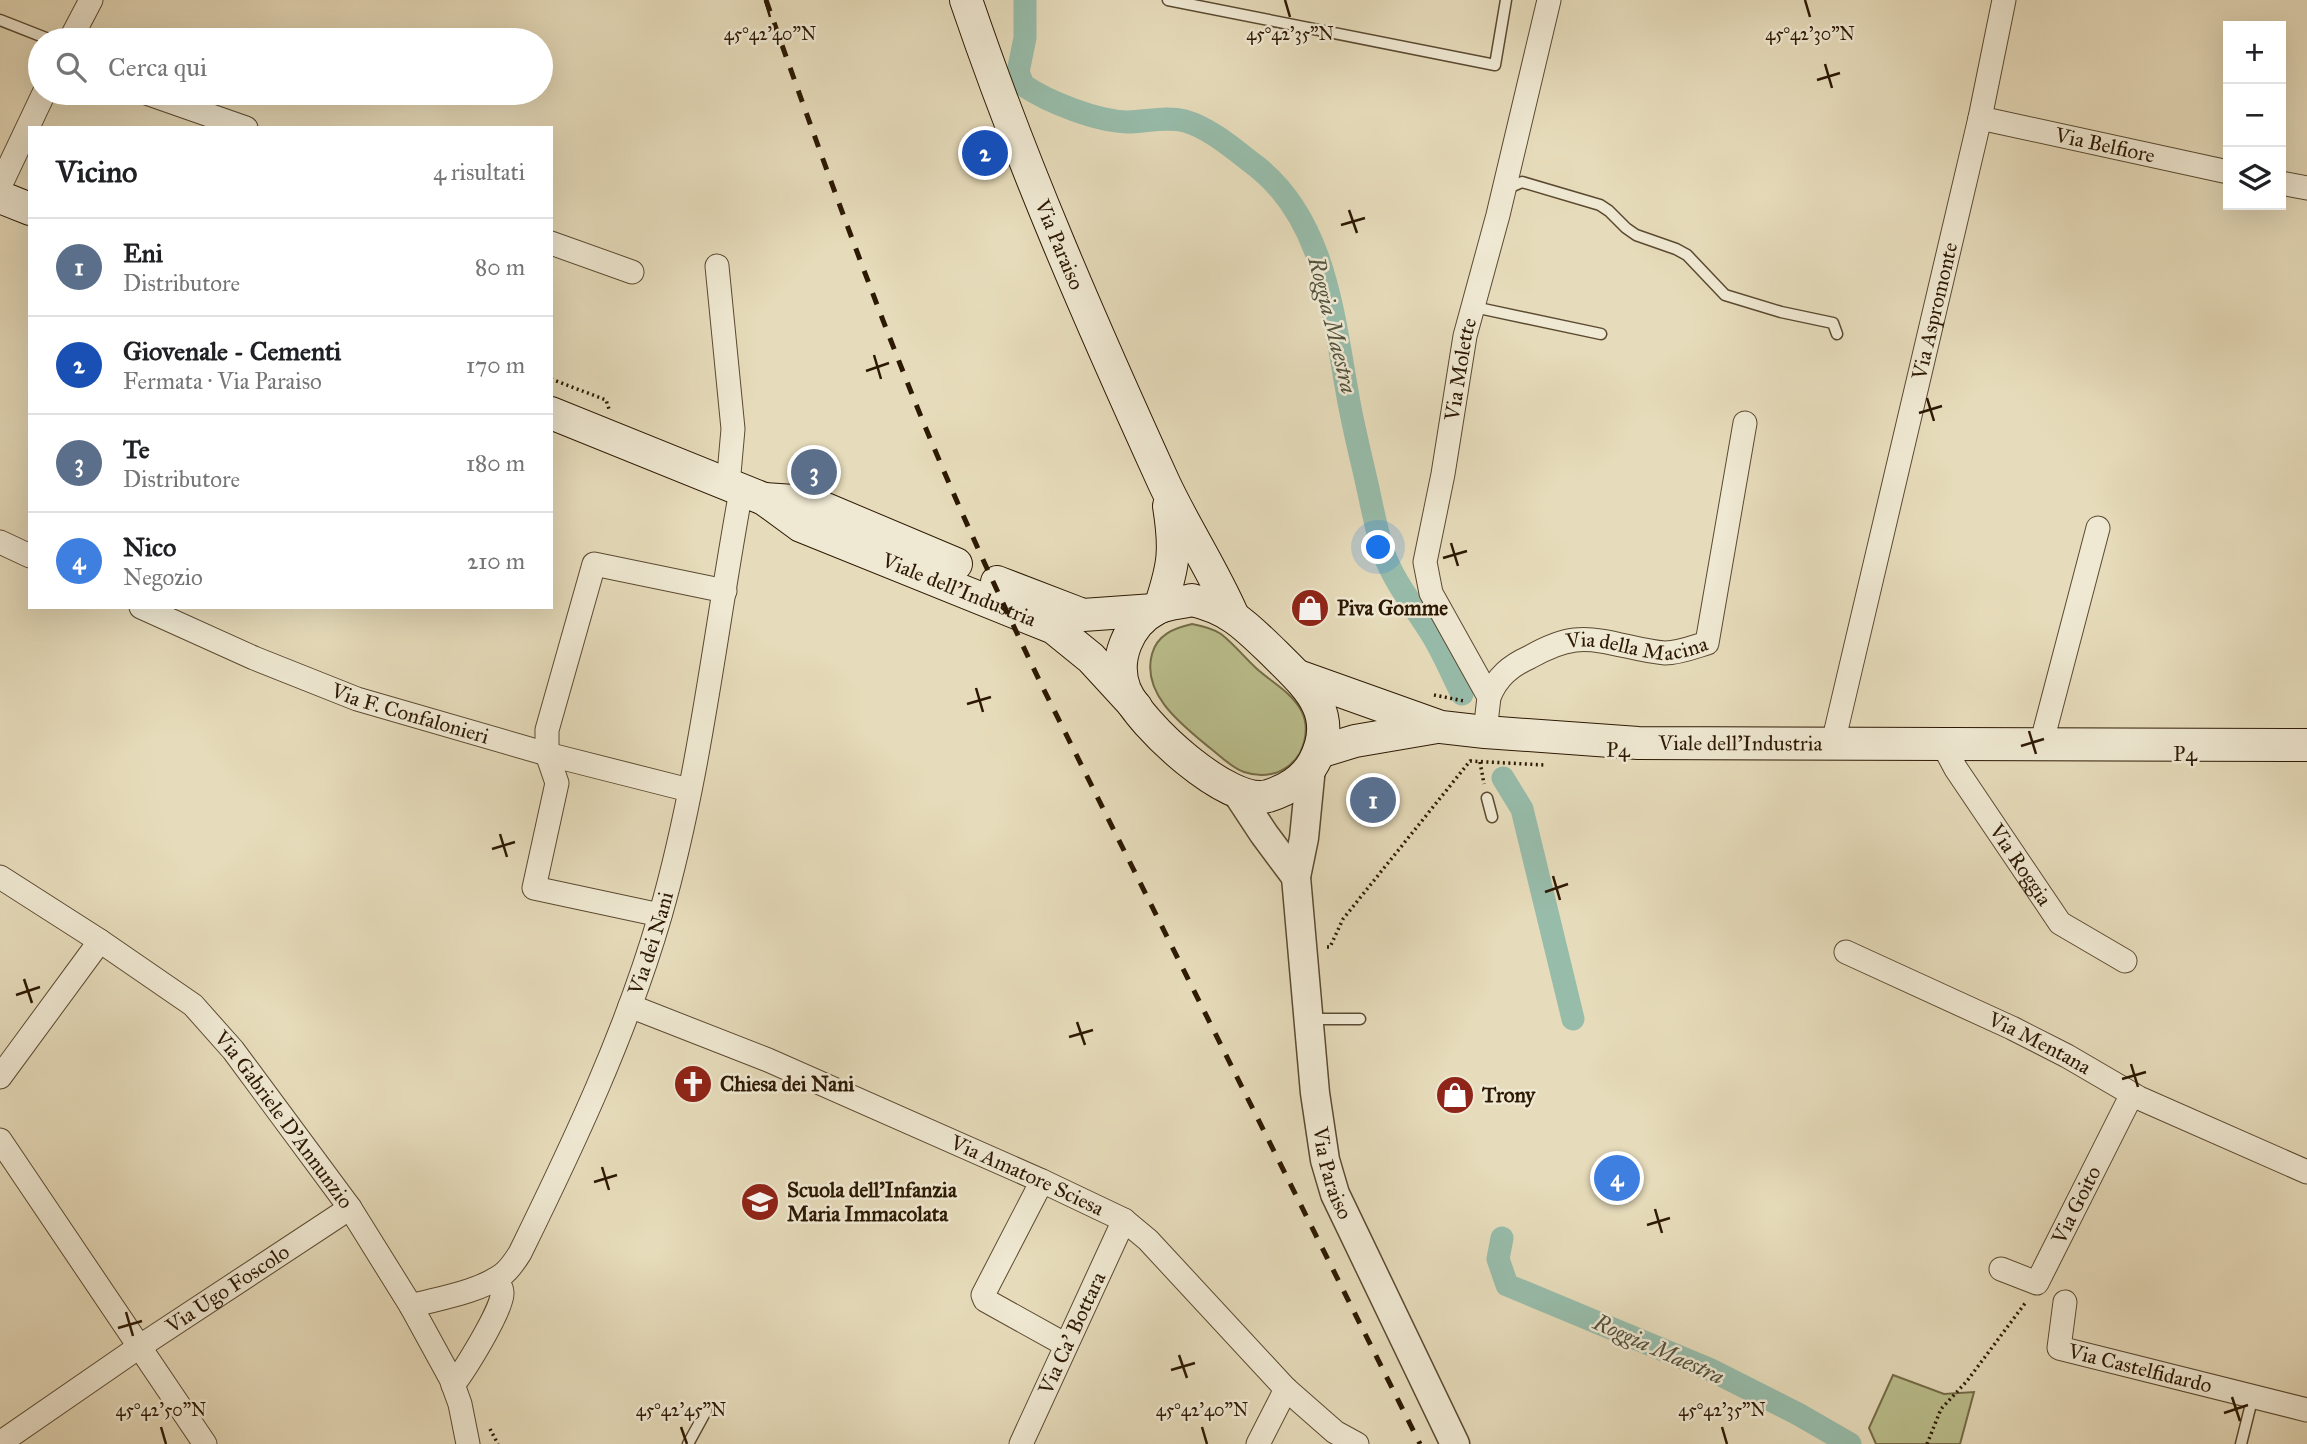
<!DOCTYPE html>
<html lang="it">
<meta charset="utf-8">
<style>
:root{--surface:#fff;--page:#f6f6f6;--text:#202124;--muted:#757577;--line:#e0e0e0;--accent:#b45309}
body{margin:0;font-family:"IM FELL Great Primer",serif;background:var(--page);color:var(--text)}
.controls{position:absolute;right:21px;top:21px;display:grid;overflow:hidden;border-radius:0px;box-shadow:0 7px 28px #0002}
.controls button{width:63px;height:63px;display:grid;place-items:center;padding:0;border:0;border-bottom:2px solid var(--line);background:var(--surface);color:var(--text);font:35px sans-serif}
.you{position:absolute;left:1379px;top:548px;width:24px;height:24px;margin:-18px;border:5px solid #fff;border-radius:50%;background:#1a73e8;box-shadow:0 0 0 10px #1a73e833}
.badge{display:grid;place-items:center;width:46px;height:46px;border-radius:50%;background:var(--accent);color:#fff;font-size:23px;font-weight:700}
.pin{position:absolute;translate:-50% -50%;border:4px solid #fff;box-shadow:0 2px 7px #0006}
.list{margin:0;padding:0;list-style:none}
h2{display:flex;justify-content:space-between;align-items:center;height:91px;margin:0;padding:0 28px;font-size:30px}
h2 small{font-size:23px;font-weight:400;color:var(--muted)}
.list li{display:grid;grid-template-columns:46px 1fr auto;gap:21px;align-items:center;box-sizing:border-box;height:98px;padding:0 28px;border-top:2px solid var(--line)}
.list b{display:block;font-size:26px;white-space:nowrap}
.list p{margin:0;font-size:23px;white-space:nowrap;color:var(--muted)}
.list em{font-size:23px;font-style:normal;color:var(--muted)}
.icon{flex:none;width:38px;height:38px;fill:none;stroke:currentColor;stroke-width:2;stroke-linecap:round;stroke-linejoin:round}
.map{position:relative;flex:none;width:2307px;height:1444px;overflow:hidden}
.search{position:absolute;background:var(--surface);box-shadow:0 7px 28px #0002;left:28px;top:28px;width:525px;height:77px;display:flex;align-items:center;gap:18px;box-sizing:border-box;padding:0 24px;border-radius:38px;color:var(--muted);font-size:26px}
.panel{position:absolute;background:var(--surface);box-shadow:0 7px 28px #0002;left:28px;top:126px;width:525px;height:483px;border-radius:0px}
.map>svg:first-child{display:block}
.green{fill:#babe8c;stroke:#746c48;stroke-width:2}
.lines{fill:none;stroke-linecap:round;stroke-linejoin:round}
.canal{stroke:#97bcaa;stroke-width:23}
.service-casing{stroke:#5b4a31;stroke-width:13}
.minor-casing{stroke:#5b4a31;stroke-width:25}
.tertiary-casing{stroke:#5b4a31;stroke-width:31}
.secondary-casing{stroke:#2d1903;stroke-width:34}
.path{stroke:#2d1903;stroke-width:3.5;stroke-dasharray:2 3.5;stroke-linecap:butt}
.service{stroke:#efe8d2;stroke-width:10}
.minor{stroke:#efe8d2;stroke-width:23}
.tertiary{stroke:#efe8d2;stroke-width:28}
.secondary{stroke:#efe8d2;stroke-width:32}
.rail{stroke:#2d1903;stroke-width:5;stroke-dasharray:12 12;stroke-linecap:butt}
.ticks{fill:none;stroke:#2d1903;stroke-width:2.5}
.labels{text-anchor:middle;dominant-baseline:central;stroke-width:5;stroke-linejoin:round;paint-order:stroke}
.street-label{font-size:21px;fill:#2d1903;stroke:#efe8d2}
.poi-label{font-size:21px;font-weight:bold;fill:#2d1903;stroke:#efe8d2;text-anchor:start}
.water-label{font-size:23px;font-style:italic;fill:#52523d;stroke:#efe8d2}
.ticks-label{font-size:18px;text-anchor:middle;fill:#2d1903;stroke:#efe8d2;stroke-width:5;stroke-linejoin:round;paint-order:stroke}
</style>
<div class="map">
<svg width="2307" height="1444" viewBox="0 0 2307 1444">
<rect width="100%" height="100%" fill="#e6dbba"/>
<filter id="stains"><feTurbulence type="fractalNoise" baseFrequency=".00286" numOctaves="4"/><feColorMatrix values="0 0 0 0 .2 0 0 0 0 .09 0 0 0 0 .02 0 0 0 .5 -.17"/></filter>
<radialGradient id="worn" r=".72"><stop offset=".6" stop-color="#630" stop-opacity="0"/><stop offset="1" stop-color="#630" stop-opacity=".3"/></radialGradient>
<!-- green -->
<path class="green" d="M1192 624C1203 626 1212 628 1221 634 1234 644 1244 657 1256 668 1271 682 1293 693 1302 712 1308 725 1306 740 1300 753 1294 763 1283 772 1271 774 1262 776 1253 775 1244 772 1232 768 1220 756 1210 748 1182 725 1141 694 1152 654 1157 635 1174 628 1192 624Z
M1893 1375 1944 1394 1974 1392 1960 1444H1876L1869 1428Z"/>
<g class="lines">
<!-- canal -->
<path class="canal" d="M1025 0V38L1018 72 1023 85C1048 102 1096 121 1127 122 1146 122 1165 116 1185 121 1210 128 1235 150 1256 166 1324 219 1333 313 1347 391 1352 422 1360 453 1367 484 1372 506 1376 529 1383 551 1393 581 1414 606 1431 633 1443 652 1452 674 1462 694
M1503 778 1522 809 1573 1019
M1502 1238 1498 1259 1507 1285 1709 1369 1798 1414 1850 1444"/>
<defs>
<path id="service" d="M1168 0 1495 65 1506 0
M0 20 51 40
M1506 189 1522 182 1600 205 1609 211 1626 228 1636 235 1676 249 1687 255 1725 295 1781 312 1833 323 1837 334
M1474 307 1601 334
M1487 798 1492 817
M1310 1019H1360
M688 1444 706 1411
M2241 1444 2253 1396"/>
<g id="minor">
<path d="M70 40 91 0"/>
<path d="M146 93 246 128"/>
<path id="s1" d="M1980 118 2228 172"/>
<path d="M2281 183 2307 188"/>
<path d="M0 186 44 93"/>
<path d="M551 243 632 272"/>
<path d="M717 266 733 429 728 485"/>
<path d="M0 542 30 556"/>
<path id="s2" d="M141 607 254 658 357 699 547 754 689 790"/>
<path id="s3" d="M1489 697C1497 677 1510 666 1530 657 1544 649 1558 642 1575 640 1605 637 1635 651 1665 653 1679 653 1694 647 1707 643L1745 423"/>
<path id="s4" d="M1485 732 1489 697 1431 593 1425 562 1443 474 1465 336 1498 215 1549 0"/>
<path id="s5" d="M1833 743 1980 118 2004 0"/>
<path id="s6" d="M1942 743 1956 769 2060 923 2125 961"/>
<path d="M2041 745 2098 528"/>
<path id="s7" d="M0 877 100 941 193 1005 233 1050 350 1208 411 1306 451 1379 460 1404 468 1444"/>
<path d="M660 915 534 888 557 783 547 754V730L594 564 725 591"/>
<path id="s8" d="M1846 952 2012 1028 2067 1056 2139 1098 2307 1172"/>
<path id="s9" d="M630 1006 768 1060 1042 1181 1124 1220 1148 1240 1286 1389 1335 1432 1357 1444"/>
<path d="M0 1077 100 941"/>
<path d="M0 1140 205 1444"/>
<path d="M1042 1181 983 1295 985 1300 1066 1345"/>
<path id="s10" d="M2001 1269 2037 1283 2132 1094"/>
<path id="s11" d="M2065 1302 2059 1348 2307 1410"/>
<path id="s12" d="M411 1306C440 1298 478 1292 502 1275 510 1269 515 1261 520 1253 574 1143 626 1033 660 916 700 777 715 632 741 491"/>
<path d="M453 1385C464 1371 503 1309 502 1293 502 1287 498 1283 494 1280"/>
<path id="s13" d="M0 1443 139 1347 350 1208"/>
<path id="s14" d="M1021 1444 1124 1220"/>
<path d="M1258 1444 1286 1389"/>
</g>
<g id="tertiary">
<path id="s15" d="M1311 767 1304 838 1296 877 1315 1093 1325 1160 1335 1194 1455 1444"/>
<path d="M1237 793 1264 834 1296 877"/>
</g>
<g id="secondary">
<path id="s16" d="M966 0C1022 165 1092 325 1164 483 1185 528 1213 570 1233 616"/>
<path d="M0 197 30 209"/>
<path id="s17" d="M551 413 764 499 801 526 1054 628 1091 658 1136 707"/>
<path d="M764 499 809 502 956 564"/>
<path d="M997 582 1083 615 1154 610"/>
<path d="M1192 600C1231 609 1247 627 1275 654 1307 686 1340 713 1314 762 1305 779 1287 790 1268 796 1229 807 1140 725 1125 690 1113 660 1128 624 1156 609 1166 603 1181 603 1192 600Z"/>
<path d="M1160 607C1174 565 1176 550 1169 506"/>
<path id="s18" d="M1298 676 1441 727 1485 732 1638 743 2307 745"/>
<path d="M1319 752 1355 741 1437 727"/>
</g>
</defs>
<!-- service casing -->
<use href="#service" class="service-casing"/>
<!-- minor casing -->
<use href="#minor" class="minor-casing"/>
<!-- tertiary casing -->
<use href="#tertiary" class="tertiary-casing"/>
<!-- secondary casing -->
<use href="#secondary" class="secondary-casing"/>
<!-- path -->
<path class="path" d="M551 379 606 400 609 409
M1434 695 1464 701
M1480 762 1484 784
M1327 947H1330L1343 919 1470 761 1544 765
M490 1429 498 1444
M1927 1444 1941 1409 1967 1381 2026 1302"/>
<!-- service -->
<use href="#service" class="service"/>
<!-- minor -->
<use href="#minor" class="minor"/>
<!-- tertiary -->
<use href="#tertiary" class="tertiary"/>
<!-- secondary -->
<use href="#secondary" class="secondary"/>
<!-- rail -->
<path class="rail" d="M766 0C816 141 866 281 922 419 959 509 1000 598 1042 686L1420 1444"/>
</g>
<!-- ticks -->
<path class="ticks" d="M765 0 770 17M1285 0 1290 17M1805 0 1810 17M1825 64 1832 88M1817 80 1840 73M1349 210 1357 233M1341 225 1365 218M874 355 881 379M866 371 889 363M1927 398 1934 421M1919 413 1942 406M1451 543 1458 566M1443 558 1467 551M976 688 983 712M967 704 991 697M2029 731 2036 754M2021 746 2044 739M500 834 507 857M492 849 515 842M1553 876 1560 900M1545 892 1568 884M24 979 32 1003M16 995 40 987M1077 1022 1085 1045M1069 1037 1093 1030M2131 1064 2138 1087M2122 1079 2146 1072M602 1167 609 1190M594 1182 617 1175M1655 1209 1662 1233M1647 1225 1670 1218M126 1312 133 1336M118 1328 142 1321M1179 1355 1187 1378M1171 1370 1195 1363M2232 1397 2240 1421M2224 1413 2248 1405M161 1427 166 1444M681 1427 687 1444M1202 1427 1207 1444M1722 1427 1727 1444"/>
<!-- icons -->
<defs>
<symbol id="shop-disc" viewBox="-11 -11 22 22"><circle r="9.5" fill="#8f2418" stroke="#efe8d2"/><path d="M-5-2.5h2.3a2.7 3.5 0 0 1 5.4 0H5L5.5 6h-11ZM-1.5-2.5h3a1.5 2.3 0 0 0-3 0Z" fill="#fff"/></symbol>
<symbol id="church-disc" viewBox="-11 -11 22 22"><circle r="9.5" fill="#8f2418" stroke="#efe8d2"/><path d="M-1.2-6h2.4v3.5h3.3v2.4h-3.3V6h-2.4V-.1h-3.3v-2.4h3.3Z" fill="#fff"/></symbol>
<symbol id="school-disc" viewBox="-11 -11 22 22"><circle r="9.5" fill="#8f2418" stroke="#efe8d2"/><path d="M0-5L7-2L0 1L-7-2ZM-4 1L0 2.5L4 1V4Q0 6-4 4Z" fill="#fff"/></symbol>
</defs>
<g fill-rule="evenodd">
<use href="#shop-disc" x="1288" y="586" width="44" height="44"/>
<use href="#church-disc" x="671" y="1062" width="44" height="44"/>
<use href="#shop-disc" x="1433" y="1073" width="44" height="44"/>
<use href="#school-disc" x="738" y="1180" width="44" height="44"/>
</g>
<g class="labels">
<!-- street labels -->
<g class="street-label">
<text stroke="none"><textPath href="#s1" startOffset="128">Via Belfiore</textPath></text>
<text stroke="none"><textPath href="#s16" startOffset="262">Via Paraiso</textPath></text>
<text stroke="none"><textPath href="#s5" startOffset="444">Via Aspromonte</textPath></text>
<text stroke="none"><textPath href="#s4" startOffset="382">Via Molette</textPath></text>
<text stroke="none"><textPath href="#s17" startOffset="446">Viale dell'Industria</textPath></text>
<text stroke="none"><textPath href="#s3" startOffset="170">Via della Macina</textPath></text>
<text stroke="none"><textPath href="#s2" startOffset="290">Via F. Confalonieri</textPath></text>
<text stroke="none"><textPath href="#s18" startOffset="452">Viale dell'Industria</textPath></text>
<text transform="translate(1618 750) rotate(1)">P4</text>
<text x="2185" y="754">P4</text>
<text stroke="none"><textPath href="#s6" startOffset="145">Via Roggia</textPath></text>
<text stroke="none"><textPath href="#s12" startOffset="462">Via dei Nani</textPath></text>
<text stroke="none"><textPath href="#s8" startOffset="214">Via Mentana</textPath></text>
<text stroke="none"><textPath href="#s7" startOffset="378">Via Gabriele D'Annunzio</textPath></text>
<text stroke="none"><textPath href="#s15" startOffset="410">Via Paraiso</textPath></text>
<text stroke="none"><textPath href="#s9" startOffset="432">Via Amatore Sciesa</textPath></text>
<text stroke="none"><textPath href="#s10" startOffset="126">Via Goito</textPath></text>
<text stroke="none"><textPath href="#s13" startOffset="275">Via Ugo Foscolo</textPath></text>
<text stroke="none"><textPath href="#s14" startOffset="122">Via Ca' Bottara</textPath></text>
<text stroke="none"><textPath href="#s11" startOffset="130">Via Castelfidardo</textPath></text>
</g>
<!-- poi labels -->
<g class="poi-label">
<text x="1337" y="608">Piva Gomme</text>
<text x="720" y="1084">Chiesa dei Nani</text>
<text x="1482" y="1095">Trony</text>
<text x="787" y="1190">Scuola dell'Infanzia<tspan x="787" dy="24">Maria Immacolata</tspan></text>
</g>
<!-- water labels -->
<g class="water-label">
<text transform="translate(1333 325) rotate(76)">Roggia Maestra</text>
<text transform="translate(1659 1349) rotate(24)">Roggia Maestra</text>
</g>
</g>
<g class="ticks-label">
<text x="770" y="40">45°42'40"N</text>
<text x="1290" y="40">45°42'35"N</text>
<text x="1810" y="40">45°42'30"N</text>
<text x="161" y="1416">45°42'50"N</text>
<text x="681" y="1416">45°42'45"N</text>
<text x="1202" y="1416">45°42'40"N</text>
<text x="1722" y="1416">45°42'35"N</text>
</g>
<rect width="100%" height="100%" filter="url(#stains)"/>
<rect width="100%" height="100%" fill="url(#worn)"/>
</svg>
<div class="controls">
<button>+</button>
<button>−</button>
<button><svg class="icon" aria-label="layers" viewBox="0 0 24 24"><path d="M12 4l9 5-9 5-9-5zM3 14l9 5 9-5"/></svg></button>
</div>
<div class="you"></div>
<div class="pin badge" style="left:1373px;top:800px;background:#5c6f8a">1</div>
<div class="pin badge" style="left:985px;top:153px;background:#1a4fb4">2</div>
<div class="pin badge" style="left:814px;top:472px;background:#5c6f8a">3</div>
<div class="pin badge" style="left:1617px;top:1178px;background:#3f7fe0">4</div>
<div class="search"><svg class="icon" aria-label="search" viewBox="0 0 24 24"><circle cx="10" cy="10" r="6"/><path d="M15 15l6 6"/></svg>Cerca qui</div>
<section class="panel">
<h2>Vicino<small>4 risultati</small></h2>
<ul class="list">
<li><span class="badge" style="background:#5c6f8a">1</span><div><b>Eni</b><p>Distributore</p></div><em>80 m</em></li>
<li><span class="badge" style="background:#1a4fb4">2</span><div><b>Giovenale - Cementi</b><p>Fermata · Via Paraiso</p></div><em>170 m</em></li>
<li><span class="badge" style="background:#5c6f8a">3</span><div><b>Te</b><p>Distributore</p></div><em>180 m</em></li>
<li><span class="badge" style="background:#3f7fe0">4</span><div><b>Nico</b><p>Negozio</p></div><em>210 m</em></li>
</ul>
</section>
</div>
